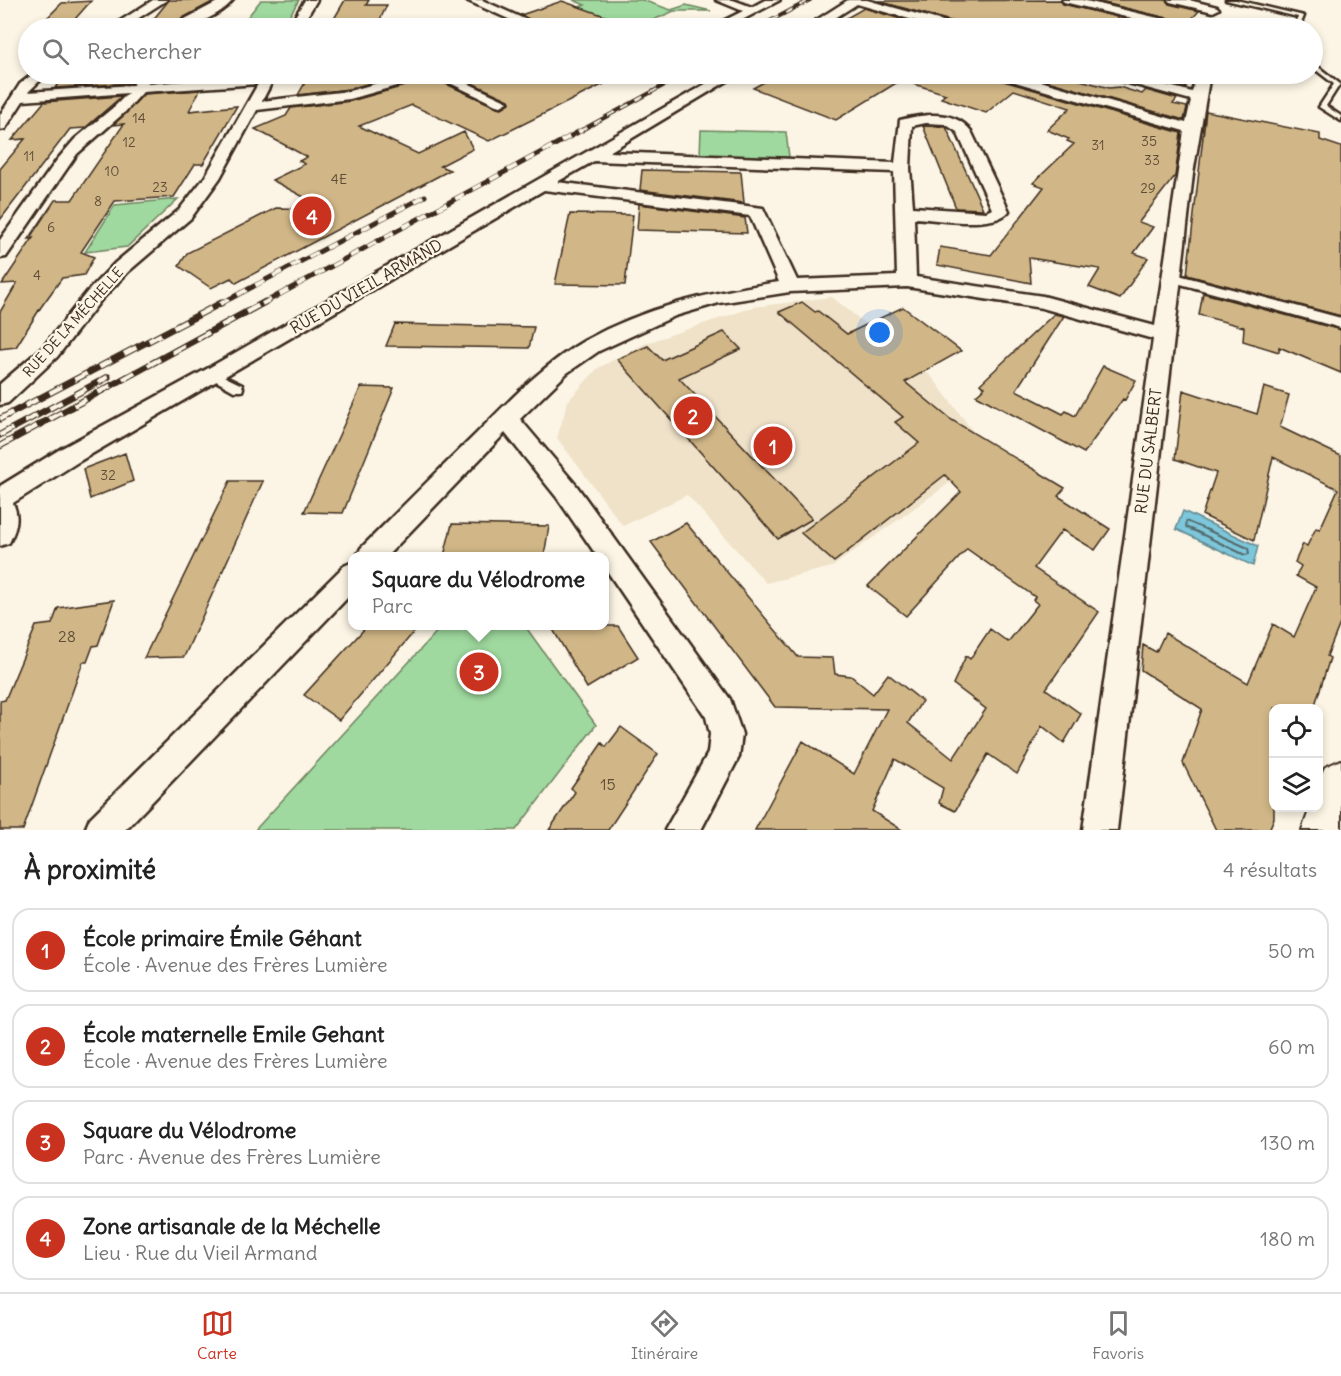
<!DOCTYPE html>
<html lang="fr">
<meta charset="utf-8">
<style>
:root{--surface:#fff;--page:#f6f6f6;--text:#222;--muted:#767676;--line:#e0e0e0;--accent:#c8321e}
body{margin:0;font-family:Delius,sans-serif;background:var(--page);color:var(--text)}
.controls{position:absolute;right:18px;bottom:18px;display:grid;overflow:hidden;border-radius:12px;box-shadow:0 3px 9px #0003}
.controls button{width:54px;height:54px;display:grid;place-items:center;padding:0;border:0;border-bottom:2px solid var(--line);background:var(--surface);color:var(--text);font:30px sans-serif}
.you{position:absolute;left:880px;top:333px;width:21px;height:21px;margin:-15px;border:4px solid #fff;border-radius:50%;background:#1a73e8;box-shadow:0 0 0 9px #1a73e833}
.badge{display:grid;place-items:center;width:39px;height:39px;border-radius:50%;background:var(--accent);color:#fff;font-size:20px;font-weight:700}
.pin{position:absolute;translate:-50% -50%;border:3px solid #fff;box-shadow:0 2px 6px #0006}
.popup{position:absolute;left:348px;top:552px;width:261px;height:78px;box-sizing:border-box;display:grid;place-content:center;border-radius:12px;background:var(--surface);filter:drop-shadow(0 2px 4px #0005);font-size:20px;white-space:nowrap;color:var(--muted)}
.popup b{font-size:22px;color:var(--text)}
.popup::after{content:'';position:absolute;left:50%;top:100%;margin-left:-12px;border:12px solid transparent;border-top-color:var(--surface)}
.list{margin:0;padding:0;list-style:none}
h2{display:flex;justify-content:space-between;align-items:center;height:78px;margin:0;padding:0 24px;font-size:26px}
h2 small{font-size:20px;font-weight:400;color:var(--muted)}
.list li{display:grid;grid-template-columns:39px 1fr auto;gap:18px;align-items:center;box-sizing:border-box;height:84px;margin:0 12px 12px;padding:0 12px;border:2px solid var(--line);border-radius:18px}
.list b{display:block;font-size:22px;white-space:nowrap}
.list p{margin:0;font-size:20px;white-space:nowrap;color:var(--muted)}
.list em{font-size:20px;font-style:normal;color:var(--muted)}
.icon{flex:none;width:33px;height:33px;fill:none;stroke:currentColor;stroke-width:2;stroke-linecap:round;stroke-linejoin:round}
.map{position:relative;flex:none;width:1341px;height:830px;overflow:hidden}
.search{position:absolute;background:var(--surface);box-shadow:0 3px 9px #0003;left:18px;right:18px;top:18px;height:66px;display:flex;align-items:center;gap:15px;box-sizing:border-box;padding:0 21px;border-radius:33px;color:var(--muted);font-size:22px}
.sheet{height:462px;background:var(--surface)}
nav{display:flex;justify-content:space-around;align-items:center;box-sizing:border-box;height:84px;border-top:2px solid var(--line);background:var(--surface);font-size:16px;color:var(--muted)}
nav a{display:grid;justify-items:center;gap:3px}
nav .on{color:var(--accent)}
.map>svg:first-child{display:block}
.built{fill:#efe2c9}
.green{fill:#9fd99f;stroke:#6d825e;stroke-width:1.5}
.water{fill:#7cc7db;stroke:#62888f;stroke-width:1.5}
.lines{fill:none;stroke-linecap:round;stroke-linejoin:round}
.shore-far1{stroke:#55696a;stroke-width:1.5}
.shore{stroke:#55696a;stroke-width:2}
.building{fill:#d1b787;stroke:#3b2a1e;stroke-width:1.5}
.service-casing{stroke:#3b2a1e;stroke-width:5}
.pedestrian-casing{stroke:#3b2a1e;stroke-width:5}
.minor-casing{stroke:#3b2a1e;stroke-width:5}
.secondary-casing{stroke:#3b2a1e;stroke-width:4}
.service{fill:#fcf5e5;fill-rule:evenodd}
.pedestrian{fill:#fcf5e5;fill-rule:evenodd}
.minor{fill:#fcf5e5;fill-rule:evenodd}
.secondary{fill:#fcf5e5;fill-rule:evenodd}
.rail-far2-casing{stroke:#3b2a1e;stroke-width:4}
.rail-far1-casing{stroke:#3b2a1e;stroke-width:5}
.rail-casing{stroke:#3b2a1e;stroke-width:7}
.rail-far2{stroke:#fcf5e5;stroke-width:2;stroke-dasharray:8;stroke-linecap:butt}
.rail-far1{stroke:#fcf5e5;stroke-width:4;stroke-dasharray:10;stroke-linecap:butt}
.rail{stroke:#fcf5e5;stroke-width:4.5;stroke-dasharray:14;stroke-linecap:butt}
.labels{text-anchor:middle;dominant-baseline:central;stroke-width:4.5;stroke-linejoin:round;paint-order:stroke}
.number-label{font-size:14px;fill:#604d38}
.far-street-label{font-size:14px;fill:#3b2a1e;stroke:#fcf5e5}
.street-label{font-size:16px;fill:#3b2a1e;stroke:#fcf5e5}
.near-number-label{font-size:16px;fill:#604d38}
</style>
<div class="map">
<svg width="1341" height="830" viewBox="0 0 1341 830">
<rect width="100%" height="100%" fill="#fcf5e5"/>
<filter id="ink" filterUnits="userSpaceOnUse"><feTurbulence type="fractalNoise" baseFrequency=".0167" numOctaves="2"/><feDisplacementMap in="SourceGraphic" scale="12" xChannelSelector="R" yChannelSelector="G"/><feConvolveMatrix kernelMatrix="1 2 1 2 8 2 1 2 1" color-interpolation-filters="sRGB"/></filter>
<g filter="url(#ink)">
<!-- built -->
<path class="built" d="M832 297 932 377 990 454 832 567 766 583 687 495 623 526 557 438 568 401 598 368 646 343 754 307Z"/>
<!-- green -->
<path class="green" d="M261 0H299L283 27 239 28Z
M573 0H642L671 10 686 5 711 11H674L637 27V28H602L563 13 585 5Z
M701 130 786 132 789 157 700 155Z
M178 199 127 247 85 252 115 205Z
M442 626H525L596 725 516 830H255Z"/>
<!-- water -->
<path class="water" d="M1183 511 1258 546 1253 566 1176 529Z"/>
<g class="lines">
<!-- shore-far1 -->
<path class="shore-far1" d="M1194 531 1186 527V521L1209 531"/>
<!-- shore -->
<path class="shore" d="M1191 529 1245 555 1249 554 1248 548 1205 529"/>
</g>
<!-- building -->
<path class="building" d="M169 0H216L170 25 148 26Z
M345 0H369L366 5H387L376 28H345L348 23 331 24Z
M1060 0 1063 4 1164 28H976L878 1Z
M1092 0H1166L1169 4 1199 11 1188 23Z
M91 1 67 28H37L62 3Z
M562 1 608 17 581 28H546L521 15Z
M864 8 914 23 904 28H868L843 20Z
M137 74 132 83 55 88 61 80Z
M145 74H207L205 77 151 81V77Z
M310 74H403L349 89 298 95Z
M452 74H624L489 141 412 105 359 126 418 154 464 132 473 149 440 166 450 170 236 283 231 278 211 288 179 266 187 253 276 208 326 209 272 180 305 164 299 161 307 157 255 129 286 116 291 108 351 101 429 79 431 77 496 107 502 108 510 103 509 100Z
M779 74H994L997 79 1181 133 1175 176 1139 222 1153 227 1134 253 1148 258 1120 299 1089 287 1100 269 1029 258 1031 283 937 265 940 247 991 255 1044 187 1033 183 1074 144 1067 141 1069 139 1047 130 1070 108 1014 90 986 113 941 98 946 94 901 80 836 120 753 88Z
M1022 74H1059L1109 88 1119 87 1142 94 1146 90 1177 99 1173 104 1187 107 1184 120Z
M1164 75 1190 82 1185 88 1154 80 1156 77 1162 78Z
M200 90 189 111 237 106 203 164H195L174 197 115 201 81 252 94 257 84 275 62 278 41 307 16 347 0 349V312L17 283 2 284 33 238 29 239 55 200H72L124 124 113 125 144 94Z
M122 96 85 128 70 129 0 220V169L25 139 12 140 44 102Z
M1206 111 1320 134V140L1341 147V316L1187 275Z
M923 126 946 127 983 209 956 208Z
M642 170 741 172 744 203 640 190Z
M639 204 745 218 747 233 637 230Z
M570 214 633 215 625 285 555 284Z
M1203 293 1341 330V373L1279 347V352L1243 341 1244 327 1199 315Z
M802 302 815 312 818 311 847 334 903 307 961 351 905 382 950 419 1065 488 1058 496 1110 529 1095 550 1062 530 1034 568 1099 612 1046 689 1081 714 1064 743 1042 726 1017 774 988 754 955 811 939 803 943 788 895 759 872 811 902 830H755L803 741 854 774 887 709 775 707 651 542 686 523 798 657 833 658 835 674 851 676 873 694 888 674 922 701 908 723 953 759 986 709 953 684 966 656 970 659 990 629 1008 642 1038 604 1033 600 1035 597 967 549 906 616 868 586 961 492 945 475 834 562 801 533 919 443 895 422 903 417 779 312Z
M1054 314 1064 316 1016 390 1063 414 1066 411 1075 416 1103 366 1136 380 1125 400 1123 399 1084 453 976 395 985 387 980 384Z
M395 324 534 327 529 348 386 346Z
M724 332 741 349 679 378 812 519 778 539 617 359 648 346 662 360Z
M361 387 394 388 343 513 304 512Z
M1264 387 1289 395 1280 427 1341 456V621L1327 656 1330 658 1314 708H1274V818L1269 830H1216L1183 763 1202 709 1141 670 1143 645 1156 652 1165 633 1248 683 1273 624 1294 637 1316 587 1296 576 1301 566 1295 562 1303 544 1307 546 1316 528 1320 529 1338 489 1273 457 1254 540 1202 515 1216 473 1175 459 1183 390 1257 414Z
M125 453 133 481 90 499 83 469Z
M230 481H263L184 657 144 658Z
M452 524 549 526 544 556H444Z
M114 600 98 645 93 646 87 662H83L23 830H0V701L5 700 36 626 52 624 58 608Z
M367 626H419L339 720 304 695Z
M551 626H618L638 657 587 688Z
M621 727 658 754 608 830H549L575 792 571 788 602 743 606 747Z"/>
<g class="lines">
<defs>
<path id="service" d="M1226 0H1236L1304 16 1299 28H1295L1298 17Z
M1312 62 1340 84 1326 106 1341 116V121L1319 107 1334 84 1312 67Z
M213 371 242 385 243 388 242 391H234L209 377 208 375 209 373Z"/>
<path id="pedestrian" d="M1171 273 1341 318V328L1166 280 1164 277 1166 274Z"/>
<path id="minor" d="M153 0H167L123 28H109Z
M221 0H233C220 16 188 30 168 28Z
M305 0H317L300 28H288Z
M466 0H482L544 28H529Z
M716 0H733L752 7 765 0H780L727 28H713L715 25 743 11Z
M848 0H867L956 25 958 28H941L857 4 832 20 853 25 855 28H837L824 25 818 28H804Z
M1062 0H1082L1188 25 1190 28H1171L1064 2Z
M1168 0H1189L1217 7 1219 9 1213 12 1170 2Z
M33 74H47L28 92 133 85 138 76 143 75 150 79 147 84 276 74 262 101 349 91 410 74H430L428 77 350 99 257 110 220 178 191 218 129 271 101 300 57 357 8 403 0 405V384L43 347 87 292 115 263 179 210 205 177 258 84 143 92 125 112 77 154 6 257 0 258V240L57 160 75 139 115 106 128 93 23 101 5 129 0 130V115L20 84Z
M431 74H448L508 102 501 106 496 105Z
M723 74H739L609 152 895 163 900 120C923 114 955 109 971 131L1009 211C995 230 936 219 914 218L916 277 1043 296 1155 326 1184 131 998 77 996 74H1016L1186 123 1191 100 1106 77 1104 74H1124L1192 92 1197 74H1210L1193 174 1117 830H1083L1153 339 1042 308 907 287 790 292 719 303 675 316 599 351 567 373 520 419 576 485 730 699 742 734 739 757 701 830H665L708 753 710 734 706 717 605 568V556H597L558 499 505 433 387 556H357L361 548C400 509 438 471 477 433 510 400 544 364 584 341 645 307 711 292 779 282L750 216 544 190 78 462 13 503C20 518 16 529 9 543L0 546V486L62 448 205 370ZM926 123 945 124 957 132 992 209 986 212 913 207 910 168 912 126ZM594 161 894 172 897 276 797 280 763 208 557 182Z
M353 562V592L125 830H85L90 818 344 566Z"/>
<path id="secondary" d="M1341 760V830H1302L1310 808H1318V782L1325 767Z"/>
</defs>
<!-- service casing -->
<use href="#service" class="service-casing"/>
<!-- pedestrian casing -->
<use href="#pedestrian" class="pedestrian-casing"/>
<!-- minor casing -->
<use href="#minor" class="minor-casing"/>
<!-- secondary casing -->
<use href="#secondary" class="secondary-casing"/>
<!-- service -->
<use href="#service" class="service"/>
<!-- pedestrian -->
<use href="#pedestrian" class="pedestrian"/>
<!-- minor -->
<use href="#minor" class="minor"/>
<!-- secondary -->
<use href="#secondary" class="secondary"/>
<defs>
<path id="rail-far2" d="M757 28 810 0
M580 131 685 74"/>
<path id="rail-far1" d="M220 304 425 196
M262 304 582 130"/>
<path id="rail" d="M0 419 223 302
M0 435 108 377
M0 446 265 302"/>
</defs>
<!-- rail-far2 casing -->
<use href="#rail-far2" class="rail-far2-casing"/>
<!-- rail-far1 casing -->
<use href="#rail-far1" class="rail-far1-casing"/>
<!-- rail casing -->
<use href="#rail" class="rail-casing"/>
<!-- rail-far2 -->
<use href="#rail-far2" class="rail-far2"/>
<!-- rail-far1 -->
<use href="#rail-far1" class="rail-far1"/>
<!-- rail -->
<use href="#rail" class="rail"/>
</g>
</g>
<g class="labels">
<!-- number labels -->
<g class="number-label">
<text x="139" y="118">14</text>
<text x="1149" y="141">35</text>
<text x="129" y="142">12</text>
<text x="1098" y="145">31</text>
<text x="29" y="156">11</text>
<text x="1152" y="160">33</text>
<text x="112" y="171">10</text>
<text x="339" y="179">4E</text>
<text x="160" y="187">23</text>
<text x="1148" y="188">29</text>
<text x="98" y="201">8</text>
<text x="51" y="227">6</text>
<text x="37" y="275">4</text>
<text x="108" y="475">32</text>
</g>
<!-- far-street labels -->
<g class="far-street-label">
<text transform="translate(73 322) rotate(-48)">RUE DE LA MÉCHELLE</text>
</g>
<!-- street labels -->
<g class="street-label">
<text transform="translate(366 286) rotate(-30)">RUE DU VIEIL ARMAND</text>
<text transform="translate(1148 451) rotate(-83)">RUE DU SALBERT</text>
</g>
<!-- near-number labels -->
<g class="near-number-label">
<text x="67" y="636">28</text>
<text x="608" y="784">15</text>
</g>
</g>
</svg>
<div class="controls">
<button><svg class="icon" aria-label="locate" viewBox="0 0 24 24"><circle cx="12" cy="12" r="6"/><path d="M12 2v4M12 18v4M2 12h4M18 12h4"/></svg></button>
<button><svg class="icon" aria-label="layers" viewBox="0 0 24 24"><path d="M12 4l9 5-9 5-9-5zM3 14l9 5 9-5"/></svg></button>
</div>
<div class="you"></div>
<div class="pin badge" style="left:773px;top:446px">1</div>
<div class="pin badge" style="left:693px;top:416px">2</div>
<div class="pin badge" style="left:479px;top:672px">3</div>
<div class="popup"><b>Square du Vélodrome</b>Parc</div>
<div class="pin badge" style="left:312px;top:216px">4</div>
<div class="search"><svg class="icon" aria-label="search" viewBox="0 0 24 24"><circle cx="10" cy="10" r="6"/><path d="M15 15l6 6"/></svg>Rechercher</div>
</div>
<section class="sheet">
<h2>À proximité<small>4 résultats</small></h2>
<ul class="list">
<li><span class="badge">1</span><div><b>École primaire Émile Géhant</b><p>École · Avenue des Frères Lumière</p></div><em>50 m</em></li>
<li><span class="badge">2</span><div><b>École maternelle Emile Gehant</b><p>École · Avenue des Frères Lumière</p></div><em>60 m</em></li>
<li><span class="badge">3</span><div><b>Square du Vélodrome</b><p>Parc · Avenue des Frères Lumière</p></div><em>130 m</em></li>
<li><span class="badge">4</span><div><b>Zone artisanale de la Méchelle</b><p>Lieu · Rue du Vieil Armand</p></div><em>180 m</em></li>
</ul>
</section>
<nav>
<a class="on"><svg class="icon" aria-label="map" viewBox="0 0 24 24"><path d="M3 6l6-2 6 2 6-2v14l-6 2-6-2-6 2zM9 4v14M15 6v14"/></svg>Carte</a>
<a><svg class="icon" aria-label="directions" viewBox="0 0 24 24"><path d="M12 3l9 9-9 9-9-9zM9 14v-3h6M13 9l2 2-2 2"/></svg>Itinéraire</a>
<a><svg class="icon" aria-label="saved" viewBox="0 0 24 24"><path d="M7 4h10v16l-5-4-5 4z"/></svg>Favoris</a>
</nav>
